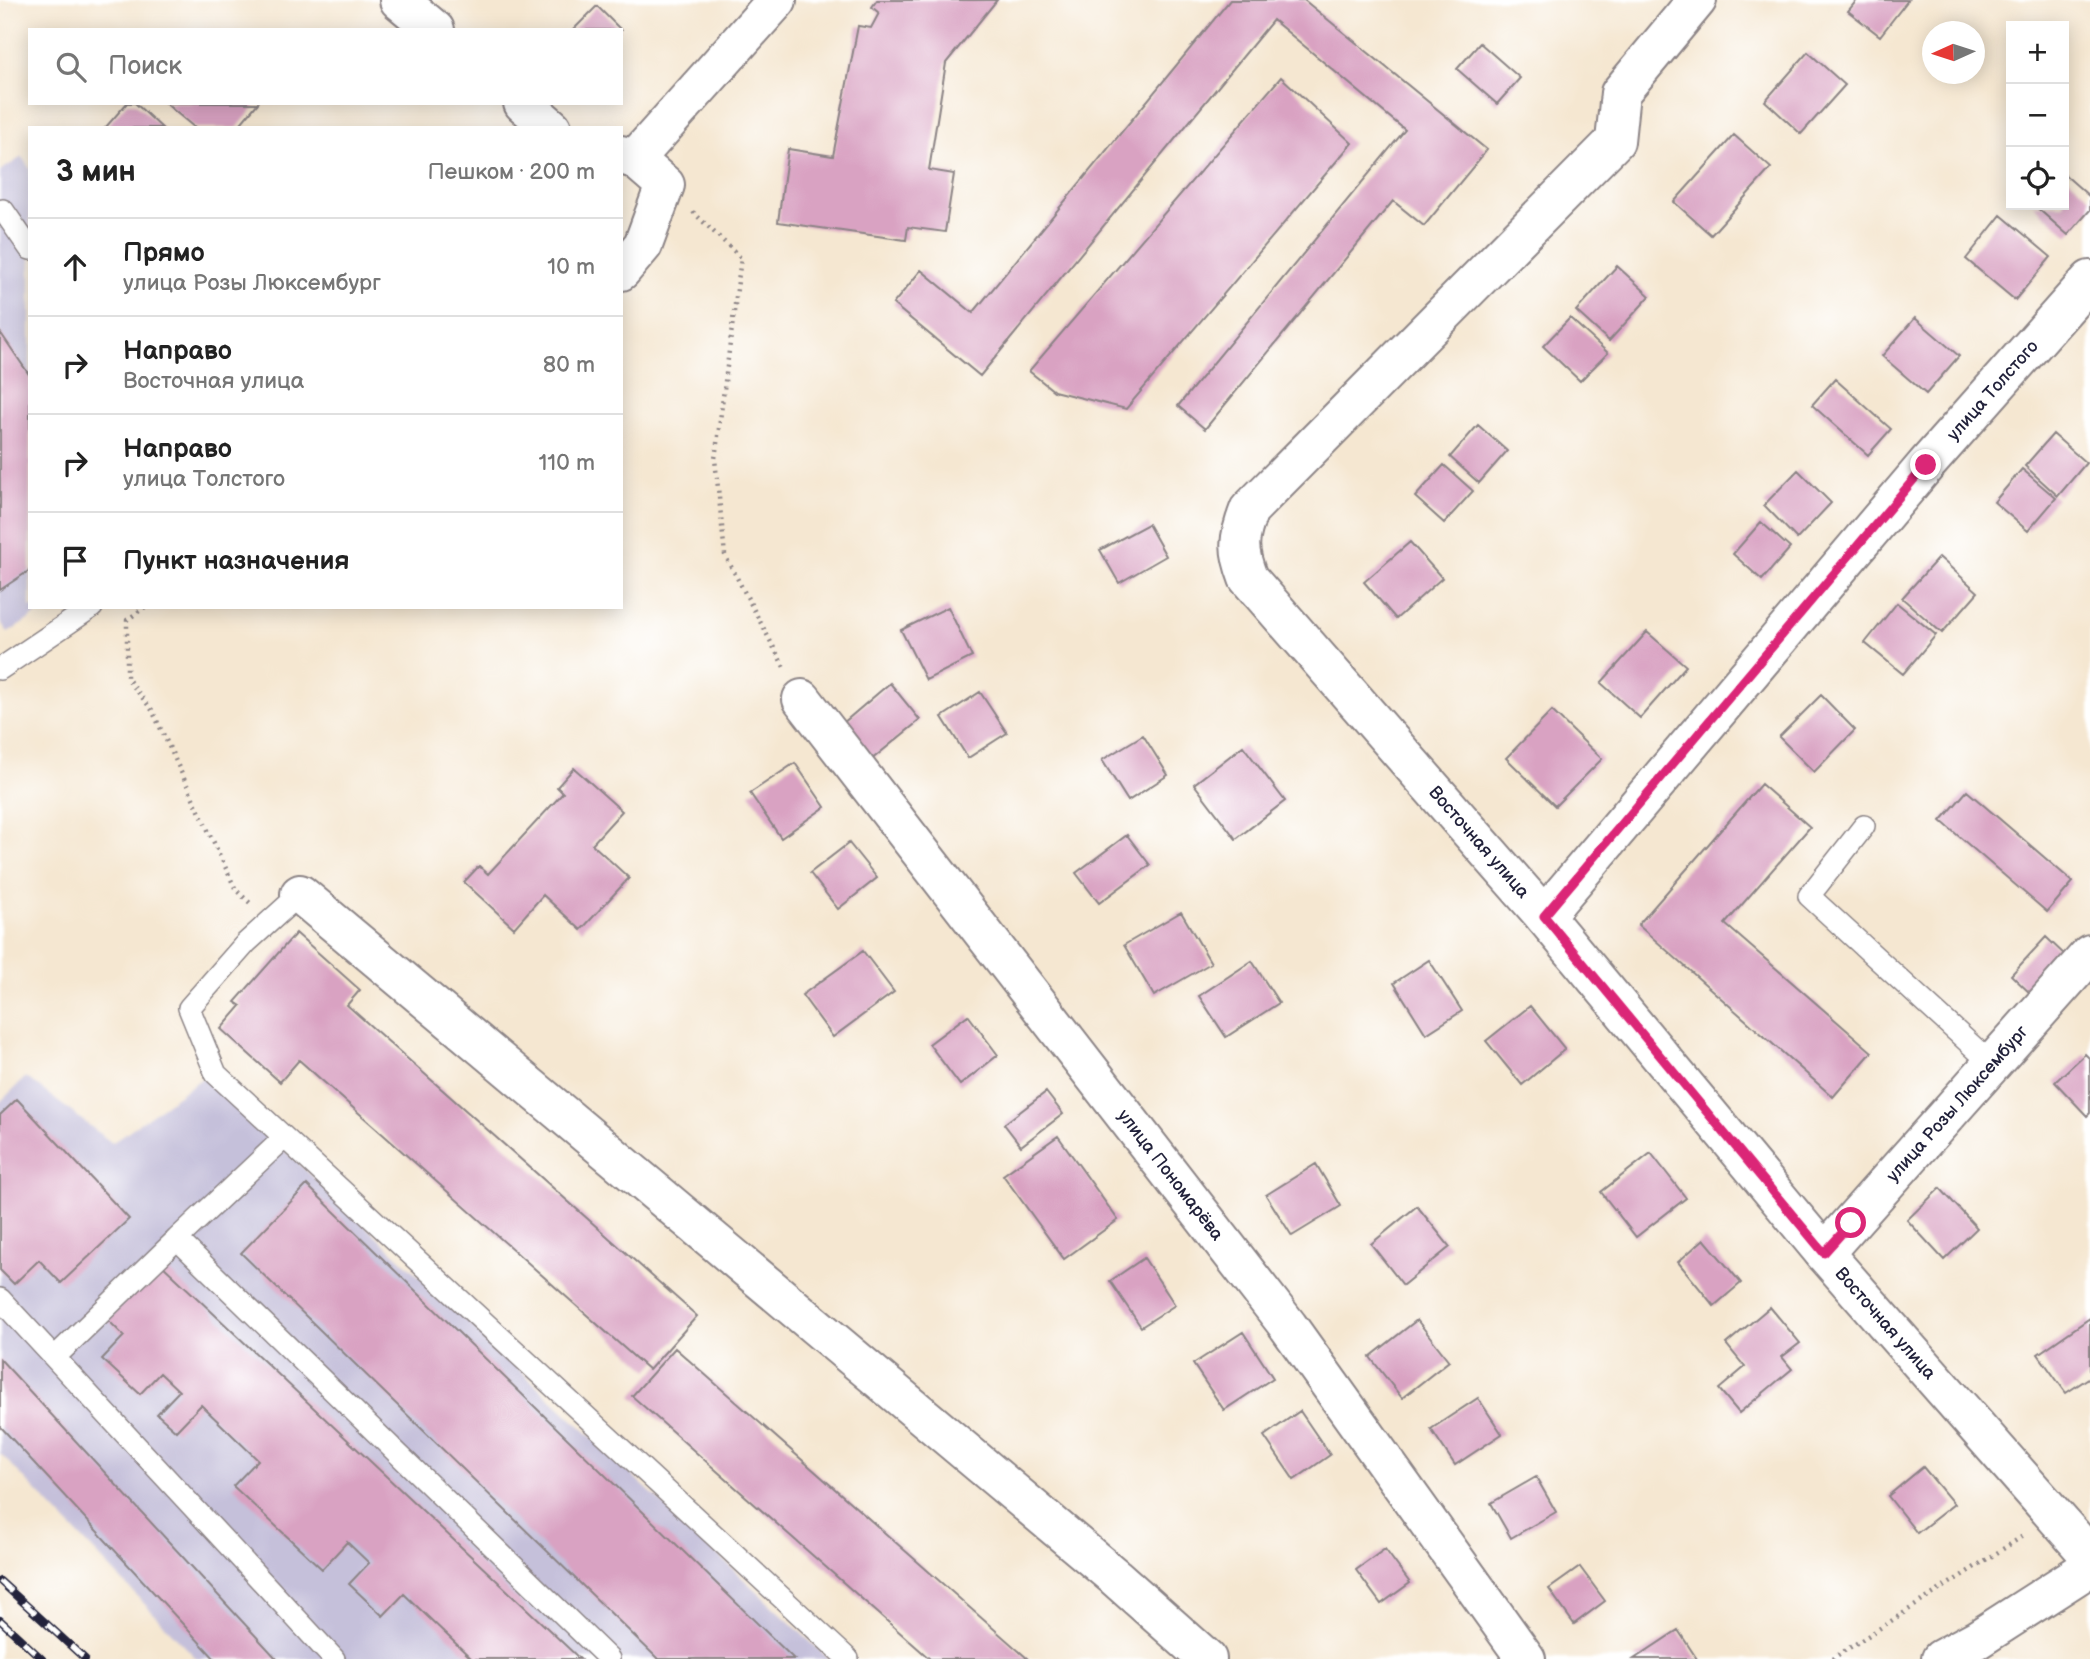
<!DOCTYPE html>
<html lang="ru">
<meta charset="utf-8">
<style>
:root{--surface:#fff;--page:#f6f6f6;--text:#222;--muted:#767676;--line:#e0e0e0}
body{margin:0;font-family:"Balsamiq Sans",sans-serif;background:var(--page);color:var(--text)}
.controls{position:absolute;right:21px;top:21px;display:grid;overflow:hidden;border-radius:0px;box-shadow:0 4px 18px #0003}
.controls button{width:63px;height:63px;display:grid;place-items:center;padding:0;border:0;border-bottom:2px solid var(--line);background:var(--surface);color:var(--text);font:35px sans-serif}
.compass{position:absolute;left:1922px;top:21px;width:63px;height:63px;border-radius:50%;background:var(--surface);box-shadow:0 4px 18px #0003;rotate:267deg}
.stop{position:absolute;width:21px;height:21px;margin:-16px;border:5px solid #db2777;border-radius:50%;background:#fff}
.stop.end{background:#db2777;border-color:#fff;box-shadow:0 2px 7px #0008}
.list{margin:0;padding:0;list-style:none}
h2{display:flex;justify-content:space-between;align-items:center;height:91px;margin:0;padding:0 28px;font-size:30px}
h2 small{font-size:23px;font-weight:400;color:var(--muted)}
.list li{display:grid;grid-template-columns:46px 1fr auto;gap:21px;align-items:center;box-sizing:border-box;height:98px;padding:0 28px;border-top:2px solid var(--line)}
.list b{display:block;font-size:26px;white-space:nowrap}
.list p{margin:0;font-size:23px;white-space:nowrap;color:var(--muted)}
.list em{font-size:23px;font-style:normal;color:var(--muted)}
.icon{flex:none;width:38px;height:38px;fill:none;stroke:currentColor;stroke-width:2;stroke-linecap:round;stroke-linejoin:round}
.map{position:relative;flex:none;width:2090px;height:1659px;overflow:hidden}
.search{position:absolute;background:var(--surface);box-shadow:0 4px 18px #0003;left:28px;top:28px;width:595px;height:77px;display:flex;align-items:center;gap:18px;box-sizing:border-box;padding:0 24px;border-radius:0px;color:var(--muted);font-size:26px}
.panel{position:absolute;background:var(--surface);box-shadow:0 4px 18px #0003;left:28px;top:126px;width:595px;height:483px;border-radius:0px}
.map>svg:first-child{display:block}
.industrial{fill:#c5c0da}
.building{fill:#d9a2c2}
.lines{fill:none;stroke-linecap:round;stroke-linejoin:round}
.service-casing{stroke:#8c8486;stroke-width:24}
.minor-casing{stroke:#8c8486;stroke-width:42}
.path{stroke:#8c8486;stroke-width:4.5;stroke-dasharray:2 5;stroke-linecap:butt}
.service{stroke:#fff;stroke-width:21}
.minor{stroke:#fff;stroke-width:38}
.rail-casing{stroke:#22223b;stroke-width:8}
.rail{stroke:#fff;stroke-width:5;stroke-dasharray:16;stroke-linecap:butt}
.route{stroke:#db2777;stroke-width:9}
.labels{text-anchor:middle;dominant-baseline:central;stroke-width:5;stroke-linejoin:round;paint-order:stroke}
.street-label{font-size:18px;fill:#22223b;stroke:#fff}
</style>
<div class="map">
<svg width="2090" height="1659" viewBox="0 0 2090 1659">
<rect width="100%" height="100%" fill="#fff"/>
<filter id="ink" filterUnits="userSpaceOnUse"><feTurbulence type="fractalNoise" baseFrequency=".0143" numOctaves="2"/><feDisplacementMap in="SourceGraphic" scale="14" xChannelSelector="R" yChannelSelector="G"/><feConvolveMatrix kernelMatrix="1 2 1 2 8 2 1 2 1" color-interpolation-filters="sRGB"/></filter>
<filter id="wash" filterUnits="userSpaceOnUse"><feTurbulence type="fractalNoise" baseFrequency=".00686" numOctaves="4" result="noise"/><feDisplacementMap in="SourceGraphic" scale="28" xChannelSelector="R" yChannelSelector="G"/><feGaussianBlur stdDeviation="1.57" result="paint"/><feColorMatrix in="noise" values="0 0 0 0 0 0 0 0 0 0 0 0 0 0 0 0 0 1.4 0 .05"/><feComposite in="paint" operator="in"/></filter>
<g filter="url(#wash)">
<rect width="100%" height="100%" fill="#f5e7d1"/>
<!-- industrial -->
<path class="industrial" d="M22 157 30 169V607H48L8 633 0 621V171Z
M205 1076 829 1659H197L0 1453V1102L26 1077 112 1143Z"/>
<g id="blocks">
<!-- building -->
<path class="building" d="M877 0H997L946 63 929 170 954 174 945 232 908 227 906 240 778 222 788 149 833 156 858 26 871 28 879 13 872 7Z
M1230 0H1304L1487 150 1424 226 1393 201 1205 429 1178 406 1405 130 1273 20 980 376 893 304 921 270 973 313Z
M1857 0H1908L1880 36 1848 11Z
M597 6 621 30H573Z
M1480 43 1520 78 1497 104 1457 69Z
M1808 52 1845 85 1801 134 1765 101Z
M1281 77 1352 143 1126 409 1054 391 1029 371Z
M127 103H135L162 128H105Z
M165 103H258L237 128H195Z
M1734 135 1771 168 1711 235 1674 202Z
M2064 174 2090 197V210L2068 235 2034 205H2064Z
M2001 215 2051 257 2015 300 1966 259Z
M1617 266 1650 296 1609 341 1576 311Z
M1570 318 1608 353 1580 381 1543 346Z
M1915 318 1959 356 1926 394 1882 356Z
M0 332 30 376V570L0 590Z
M1835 379 1891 429 1868 455 1812 405Z
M1478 425 1507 451 1479 483 1450 457Z
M2053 434 2086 463 2058 496 2025 466Z
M1444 465 1473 491 1444 523 1415 497Z
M2022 469 2056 498 2028 531 1994 502Z
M1798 470 1831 503 1797 539 1764 505Z
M1761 522 1790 548 1762 580 1733 554Z
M1148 524 1166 556 1119 583 1100 550Z
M1410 542 1442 578 1396 619 1364 582Z
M1939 557 1978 592 1942 633 1902 598Z
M1897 603 1936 635 1903 674 1865 643Z
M948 607 972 657 926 680 901 630Z
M1647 632 1686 666 1640 718 1601 683Z
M890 683 920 720 871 760 842 724Z
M980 692 1007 733 968 758 942 717Z
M1821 695 1855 730 1814 772 1779 737Z
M1552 711 1602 759 1555 806 1506 758Z
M1143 735 1168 775 1128 801 1102 760Z
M1243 746 1285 801 1236 839 1194 784Z
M795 763 825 807 781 838 750 793Z
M574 768 622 811 592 844 629 878 581 930 543 895 514 928 464 882 479 866 488 874 563 793 557 787Z
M1761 784 1810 827 1725 924 1872 1052 1833 1097 1638 925Z
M1967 791 2073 882 2047 912 1941 821Z
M1127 835 1150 865 1099 903 1076 873Z
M849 843 877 878 838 909 810 873Z
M1181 912 1211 963 1154 996 1124 945Z
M296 933 360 990 347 1005 697 1316 649 1370 299 1060 280 1082 221 1029 241 1006 235 1002Z
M2046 937 2067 957 2032 995 2011 975Z
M863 951 894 992 833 1037 802 995Z
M1429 960 1462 1011 1426 1034 1394 983Z
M1252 961 1279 1003 1226 1037 1199 996Z
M1530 1006 1565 1049 1522 1085 1486 1041Z
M968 1015 998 1055 960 1085 929 1044Z
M2085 1054 2090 1059V1113L2087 1116 2055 1082Z
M1046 1092 1063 1114 1021 1146 1004 1124Z
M17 1099 129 1219 61 1283 39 1260 14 1284 0 1270V1115Z
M1058 1136 1118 1220 1064 1259 1003 1175Z
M1651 1153 1686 1198 1636 1237 1601 1192Z
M1316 1164 1341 1206 1292 1236 1266 1195Z
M307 1185 794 1659H658L241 1253Z
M1940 1188 1977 1228 1944 1260 1907 1220Z
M1417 1206 1450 1247 1403 1285 1371 1244Z
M1704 1239 1741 1283 1714 1306 1678 1262Z
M1144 1258 1175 1305 1141 1327 1110 1281Z
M161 1264 580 1659H472L404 1594 383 1616 349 1584 369 1563 347 1542 322 1569 233 1486 258 1460 201 1405 176 1431 157 1414 179 1391 160 1373 140 1394 102 1359 124 1336 108 1320Z
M1770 1307 1800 1343 1782 1357 1792 1369 1739 1413 1719 1389 1745 1367 1726 1344Z
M2090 1318V1377L2066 1393 2038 1354Z
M1417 1320 1449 1361 1402 1398 1370 1357Z
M1243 1332 1273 1378 1224 1410 1193 1364Z
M675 1348 1028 1659H930L632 1396Z
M0 1359 277 1659H215L0 1426Z
M1478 1398 1502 1434 1455 1465 1431 1429Z
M1300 1411 1330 1455 1294 1480 1264 1436Z
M1923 1467 1954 1504 1917 1533 1888 1496Z
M1536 1477 1556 1512 1511 1538 1491 1503Z
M1385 1549 1410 1583 1381 1604 1356 1570Z
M1580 1567 1605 1601 1574 1624 1549 1589Z
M1678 1630 1697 1659H1634Z"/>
</g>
</g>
<g filter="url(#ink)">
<use href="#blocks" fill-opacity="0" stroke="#8c8486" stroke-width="2"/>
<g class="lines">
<defs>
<path id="service" d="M3 210 30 249
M0 669 92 607
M1864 826 1809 896 1992 1064
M300 894 246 943 189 1008 216 1074 848 1659
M177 1239 284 1138
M0 1299 334 1659
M55 1357 177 1239 609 1659"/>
<g id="minor">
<path d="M399 0 435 30"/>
<path id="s1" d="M1697 0 1620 93 1615 141 1249 510C1238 539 1237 549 1248 578L1544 916 1824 1253 2090 1556"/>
<path d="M523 103 552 128"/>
<path d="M621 155 635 159 665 185 643 245 621 271"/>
<path d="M635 159 777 0"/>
<path id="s2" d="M802 699 1288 1326 1526 1659"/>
<path d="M300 894 1115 1577 1207 1659"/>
<path id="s3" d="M1544 916 1926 465 2090 280"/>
<path id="s4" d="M1824 1253 2090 954"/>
<path d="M1941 1659 1978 1639 2090 1567"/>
</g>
</defs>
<!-- service casing -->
<use href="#service" class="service-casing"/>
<!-- minor casing -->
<use href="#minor" class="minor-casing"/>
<!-- path -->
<path class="path" d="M693 212 741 258 715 459 725 555 784 667
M145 607 127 620V678L152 710 236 890 250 903
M1832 1659 2023 1536"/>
<!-- service -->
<use href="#service" class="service"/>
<!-- minor -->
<use href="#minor" class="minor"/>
<defs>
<path id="rail" d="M0 1581 85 1659
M0 1620 42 1659"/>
</defs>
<!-- rail casing -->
<use href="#rail" class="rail-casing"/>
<!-- rail -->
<use href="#rail" class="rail"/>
</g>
</g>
<g class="lines" filter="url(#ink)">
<!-- route -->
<path class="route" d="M1851 1223 1824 1253 1544 916 1926 465"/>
</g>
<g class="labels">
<!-- street labels -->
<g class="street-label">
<text stroke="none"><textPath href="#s3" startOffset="691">улица Толстого</textPath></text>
<text stroke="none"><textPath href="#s1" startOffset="1110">Восточная улица</textPath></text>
<text stroke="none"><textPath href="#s4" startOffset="200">улица Розы Люксембург</textPath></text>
<text stroke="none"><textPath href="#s2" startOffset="602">улица Пономарёва</textPath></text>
<text stroke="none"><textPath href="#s1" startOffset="1740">Восточная улица</textPath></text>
</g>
</g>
</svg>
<div class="controls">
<button>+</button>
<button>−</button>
<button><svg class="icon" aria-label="locate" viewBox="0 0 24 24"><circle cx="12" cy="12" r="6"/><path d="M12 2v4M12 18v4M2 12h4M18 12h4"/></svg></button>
</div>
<svg class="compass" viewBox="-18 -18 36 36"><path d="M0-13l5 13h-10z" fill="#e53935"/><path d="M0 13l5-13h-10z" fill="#767676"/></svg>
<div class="stop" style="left:1851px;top:1223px"></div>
<div class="stop end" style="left:1926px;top:465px"></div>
<div class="search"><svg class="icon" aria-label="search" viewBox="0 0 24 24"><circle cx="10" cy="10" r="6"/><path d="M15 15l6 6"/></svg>Поиск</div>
<section class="panel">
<h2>3 мин<small>Пешком · 200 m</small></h2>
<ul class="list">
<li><svg class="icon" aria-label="ahead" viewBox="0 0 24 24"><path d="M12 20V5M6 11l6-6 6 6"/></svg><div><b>Прямо</b><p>улица Розы Люксембург</p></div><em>10 m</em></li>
<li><svg class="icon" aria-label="right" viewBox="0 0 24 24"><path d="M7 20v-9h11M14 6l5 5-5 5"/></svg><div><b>Направо</b><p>Восточная улица</p></div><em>80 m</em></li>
<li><svg class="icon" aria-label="right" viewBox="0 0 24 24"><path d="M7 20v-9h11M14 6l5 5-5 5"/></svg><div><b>Направо</b><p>улица Толстого</p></div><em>110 m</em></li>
<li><svg class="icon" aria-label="arrive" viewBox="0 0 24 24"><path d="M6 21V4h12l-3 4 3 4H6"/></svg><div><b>Пункт назначения</b></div></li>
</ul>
</section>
</div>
